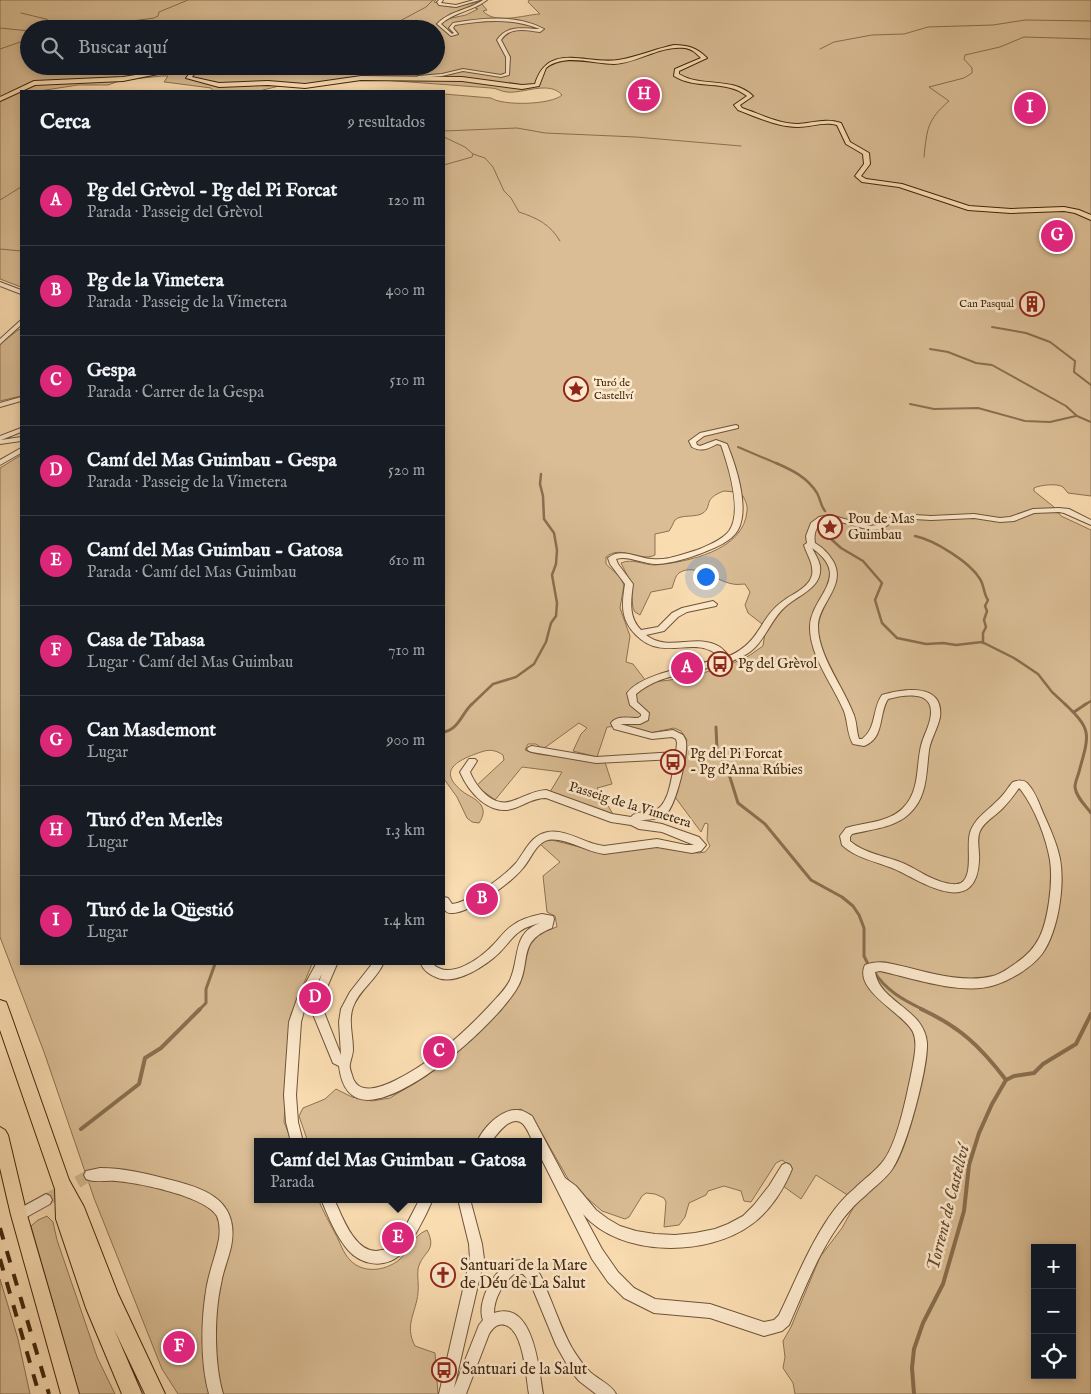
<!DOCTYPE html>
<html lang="es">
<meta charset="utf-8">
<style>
:root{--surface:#171b24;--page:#20242c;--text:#f1f3f6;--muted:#9ea1a6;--line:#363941;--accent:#db2777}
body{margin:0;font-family:"IM FELL English",serif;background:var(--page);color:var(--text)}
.controls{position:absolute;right:15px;bottom:15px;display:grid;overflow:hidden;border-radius:0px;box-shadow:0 2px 8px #0003}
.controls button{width:45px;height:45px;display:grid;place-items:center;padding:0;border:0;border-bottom:1px solid var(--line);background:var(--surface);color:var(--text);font:25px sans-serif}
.you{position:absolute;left:705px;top:576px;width:18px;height:18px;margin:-12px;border:4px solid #fff;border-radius:50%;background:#1a73e8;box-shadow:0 0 0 8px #1a73e833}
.badge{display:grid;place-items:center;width:32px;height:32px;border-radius:50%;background:var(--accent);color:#fff;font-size:16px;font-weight:700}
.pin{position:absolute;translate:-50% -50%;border:2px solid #fff;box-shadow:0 1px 5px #0006}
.popup{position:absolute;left:254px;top:1138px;width:288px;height:65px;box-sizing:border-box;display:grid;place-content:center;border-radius:0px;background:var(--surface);filter:drop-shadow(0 1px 4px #0005);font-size:16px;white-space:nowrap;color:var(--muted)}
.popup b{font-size:19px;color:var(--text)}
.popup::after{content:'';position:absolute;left:50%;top:100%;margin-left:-10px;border:10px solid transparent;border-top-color:var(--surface)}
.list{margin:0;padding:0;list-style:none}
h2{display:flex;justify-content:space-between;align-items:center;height:65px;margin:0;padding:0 20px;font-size:21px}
h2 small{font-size:16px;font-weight:400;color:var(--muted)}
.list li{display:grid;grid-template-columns:32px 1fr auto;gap:15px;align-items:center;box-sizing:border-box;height:90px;padding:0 20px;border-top:1px solid var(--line)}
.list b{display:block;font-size:19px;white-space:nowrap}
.list p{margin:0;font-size:16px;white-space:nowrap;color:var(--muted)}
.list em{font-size:16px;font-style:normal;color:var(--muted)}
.icon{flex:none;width:28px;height:28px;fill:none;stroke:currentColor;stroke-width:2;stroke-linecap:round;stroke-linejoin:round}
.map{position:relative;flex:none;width:1091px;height:1394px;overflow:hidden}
.search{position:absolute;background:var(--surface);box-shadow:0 2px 8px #0003;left:20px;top:20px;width:425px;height:55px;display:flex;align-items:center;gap:12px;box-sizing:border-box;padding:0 18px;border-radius:28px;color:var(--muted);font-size:19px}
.panel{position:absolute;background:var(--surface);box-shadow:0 2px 8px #0003;left:20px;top:90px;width:425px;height:875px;border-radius:0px}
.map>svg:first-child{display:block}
.green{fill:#dabd95;stroke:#8d7251;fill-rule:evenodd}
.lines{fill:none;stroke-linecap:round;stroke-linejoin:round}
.stream-far4{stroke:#8a6e4e;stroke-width:1}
.stream-far3{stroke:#8a6e4e;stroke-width:2}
.stream-far2{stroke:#8a6e4e;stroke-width:2.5}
.stream-far1{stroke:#8a6e4e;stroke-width:3}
.stream{stroke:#8a6e4e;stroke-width:4}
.minor-tunnel{stroke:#d5b890;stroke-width:12;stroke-dasharray:12 6;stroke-linecap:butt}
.minor-casing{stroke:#6e5436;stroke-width:2}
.major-casing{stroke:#40270d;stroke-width:2}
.highway-casing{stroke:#40270d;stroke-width:2}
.minor{fill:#fce8cc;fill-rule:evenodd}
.major{fill:#fadcb1;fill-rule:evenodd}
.highway{fill:#fadcb1;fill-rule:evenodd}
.rail{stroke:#40270d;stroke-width:4;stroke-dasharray:12 12;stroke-linecap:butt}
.labels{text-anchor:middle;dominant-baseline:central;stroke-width:5;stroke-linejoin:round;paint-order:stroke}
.far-poi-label{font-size:11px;fill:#40270d;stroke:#fce8cc;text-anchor:end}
.poi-label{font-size:14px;fill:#40270d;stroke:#fce8cc;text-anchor:start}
.street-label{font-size:14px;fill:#40270d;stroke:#fce8cc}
.near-poi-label{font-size:16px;fill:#40270d;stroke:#fce8cc;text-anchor:start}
.near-water-label{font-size:18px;font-style:italic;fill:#654b2d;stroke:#fce8cc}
</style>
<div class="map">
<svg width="1091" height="1394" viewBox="0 0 1091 1394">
<rect width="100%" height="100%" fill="#fadcb1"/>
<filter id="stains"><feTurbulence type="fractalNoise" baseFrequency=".004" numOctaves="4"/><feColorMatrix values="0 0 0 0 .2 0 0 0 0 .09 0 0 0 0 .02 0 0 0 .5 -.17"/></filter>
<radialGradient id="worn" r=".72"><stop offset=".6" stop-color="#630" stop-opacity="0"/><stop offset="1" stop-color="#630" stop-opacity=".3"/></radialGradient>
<!-- green -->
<path class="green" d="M0 0H436L434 2 451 7 483 1 467 10 443 18 442 20 466 15 478 9 475 8 482 4 487 10 483 11C495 25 523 15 540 14L528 2 529 0H1091V496L1068 493C1066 491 1065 489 1063 487 1057 483 1040 485 1034 488V491L1054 507 1061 516 1091 530V1394H795L793 1383 783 1368 785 1357 783 1341 791 1327 820 1257 842 1228 857 1201 816 1175 801 1199 783 1186 787 1182 783 1178 791 1167 782 1160 776 1163 751 1202 744 1201 741 1191 724 1186 708 1191 706 1195 689 1203 685 1217 679 1225 664 1227 666 1202 664 1198 655 1194 646 1193 642 1196 629 1217 625 1219 602 1211 571 1184 533 1118 521 1109 512 1111 477 1142H308L299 1116 303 1108 325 1099 336 1089 352 1097 372 1101 390 1098 424 1077 501 1011 531 941 539 933 557 927 555 916 547 912 543 876 560 862 540 844 547 840H552L596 851 656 846 698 853 705 852 710 846 707 840 708 824 705 823 701 832 675 797 681 759 687 740 681 731 674 728 650 733 621 726 607 727 597 757 573 751 581 734 587 728 579 723 543 749 536 744H528L525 750C537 756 552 755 565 757 579 759 591 763 605 762L612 784 597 788 613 814 550 792 562 772 522 767 495 800 476 786 504 760 503 755C496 750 489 749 481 752 461 759 435 769 462 791 468 796 476 798 481 805 485 811 483 817 479 823L472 822 467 818 457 797 444 779V94L491 98C503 106 551 105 562 95 549 80 523 94 507 92 502 92 497 88 491 88L369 79 279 86 259 91H213L211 88 165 82H164L168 76H162L122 80 108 85H78L39 91H21V287L0 279ZM29 29H436V66H29ZM724 491 735 492 743 496C745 500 748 506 747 511 744 551 687 562 655 565 644 565 632 558 621 563L630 581 633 608 635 612 640 615 651 592 672 588C674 583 675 576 679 573 695 562 718 582 733 584 737 585 741 584 745 584L750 592 745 605 748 613 766 627 763 646C755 651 749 657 740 660 719 670 668 684 646 681L633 664 626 662 630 636 620 608 624 585 620 577 606 564V557C621 544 639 563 655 555V534L669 531C672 527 673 523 675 520 681 514 696 518 703 513 713 506 702 499 724 491ZM1035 1248H1072V1375H1035Z
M21 329V396L0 401V344L18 330Z
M21 455V964H312L291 1014 290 1023 284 1122 292 1142H258V1199H318C323 1211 329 1222 335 1233 340 1242 343 1253 350 1260 363 1274 385 1271 399 1260 411 1249 411 1237 427 1230 438 1252 422 1251 418 1269 417 1276 419 1285 418 1293 416 1313 404 1325 415 1346L435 1353 438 1394H178L162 1369 94 1198 44 1052 0 937V468Z
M47 1216 53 1222 57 1240 97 1357 115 1394H79L31 1226 38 1220Z
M0 1279 18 1339 30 1394H0Z"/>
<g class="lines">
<!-- stream-far4 -->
<path class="stream-far4" d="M21 13 46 19 60 27 74 28
M0 28 29 31
M75 29 154 18 158 16 159 12 188 0
M385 29 426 7 433 0
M0 49 29 39
M820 49 834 42 872 35 904 34 928 27 993 25 1025 20 1091 21
M444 131 517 128 545 133 636 137 741 146
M444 137 465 147 473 154 485 158 493 167 504 191 511 198 519 212C537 218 550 224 560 241
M924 157C927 129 927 120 949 101L929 87 964 78 972 73V68L964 59 965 55 1000 47 1024 37 1091 39
M444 165 472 157 473 154
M0 200 21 187
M0 249 21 251"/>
<!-- stream-far3 -->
<path class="stream-far3" d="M992 327 1026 333 1050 342 1075 361 1074 372 1091 385
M930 349 948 352 976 363 992 365 1066 406 1077 416 1091 422
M910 404 934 409 978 408 1025 421 1050 422 1076 416
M738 447 778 464"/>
<!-- stream-far2 -->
<path class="stream-far2" d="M776 463C792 470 807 477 817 493 821 500 820 505 825 511
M828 523 821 530 841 548 863 561 882 583 875 600 882 623 897 638 926 644 943 643 956 645 982 642 1014 658 1038 674 1052 692 1066 705
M915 536C934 540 970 562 980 579 984 585 984 595 988 600L985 606 987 611 984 620 986 627 983 633V643
M471 705 493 684 516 677 534 664 546 642 551 623 556 616 557 603 552 575 556 564 557 550 554 533 544 519 543 496 540 484 541 474
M1084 705 1091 701"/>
<!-- stream-far1 -->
<path class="stream-far1" d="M1065 704C1091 729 1090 733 1080 768 1079 774 1075 781 1075 787 1076 797 1085 805 1091 813
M1074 712 1086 704
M716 727 717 749 728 771 738 803 765 824 811 880 842 897 853 906 859 915 864 928V956L869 966
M444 732C459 729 462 713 472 704
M873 970C885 990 903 1000 924 1010
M199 1010 206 1003V989L215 964"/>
<!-- stream -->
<path class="stream" d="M921 1009C960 1027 980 1046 1006 1080
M81 1129 139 1084 145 1058 161 1048 200 1009
M914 1394 912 1368 914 1349 923 1323 943 1284 964 1211 969 1165 979 1133 992 1104 1006 1080 1014 1076 1034 1073 1043 1064 1076 1044 1091 1014"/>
<!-- minor-tunnel -->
<path class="minor-tunnel" d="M46 1200 90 1175"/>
<defs>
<path id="minor" d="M439 0H443L441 3 456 5 474 0H480L456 7 439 5 437 2Z
M483 0H487C473 11 454 12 441 24L452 34 454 33 449 28 453 23C482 18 517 14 544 29L540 32C526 30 510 26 501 40L510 57 509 75 501 77 463 71 442 76 417 78 418 76 442 74 463 69 501 75 506 73V57L497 40C508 24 523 29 540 29 512 18 484 20 455 25L453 28 458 34 451 36 437 24C449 11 469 10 483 0Z
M0 282 21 290V294L0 286Z
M21 320V325L0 344V339Z
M21 397V401L0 407V403Z
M736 425 738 426V428L704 436 696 442 697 445 700 446 716 440 727 444C736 466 750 508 738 530 731 542 714 548 702 553 689 558 672 563 658 564 644 565 630 555 616 559L618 564 633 584C631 600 628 617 641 630L658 627 672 613 682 608 713 601 717 604 716 606 687 612 678 617 664 631 646 635C669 653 696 632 720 647 723 649 726 653 729 656 761 642 759 618 783 601 792 594 809 588 812 575 814 564 807 555 804 545L807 543 806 536 811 523 819 517 830 515 870 526 877 525 897 514 931 516 974 514 1000 518 1010 517 1033 509 1059 508 1069 509 1091 520V525L1064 513 1059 512 1034 513 1014 521 1000 522 974 518 931 520 898 518 882 529 870 530 830 519C818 522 813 531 815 543 822 547 829 554 833 561 847 585 819 603 818 625 817 654 843 686 853 713 857 721 856 730 859 739H862C877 728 872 709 882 695 903 689 944 682 940 717 938 728 931 738 929 750 926 772 928 797 909 814 894 828 872 829 852 834L850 837V841C865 854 887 856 905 864 918 870 931 880 946 883 950 884 957 885 961 883 974 875 966 846 970 833 971 828 974 824 977 820 986 810 998 802 1006 791 1008 788 1011 784 1013 782 1018 780 1024 780 1027 783 1035 791 1039 803 1043 813 1050 828 1057 844 1060 859 1065 886 1058 932 1042 954 1031 968 1011 980 995 985 962 996 913 978 880 971L875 972C880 1003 924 1008 927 1043 928 1068 907 1147 893 1168 886 1179 875 1186 866 1195 855 1204 846 1214 838 1226 817 1256 804 1291 789 1325L782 1331 764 1336 710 1318 654 1313 624 1298 608 1282 592 1259 538 1152V1142H533C530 1136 527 1128 523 1124 512 1113 497 1134 491 1142H477C483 1128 501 1109 517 1110 523 1110 527 1113 532 1116L565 1178 576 1186 596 1210 608 1219 620 1226 636 1231 655 1234 675 1235 695 1233 715 1229 728 1224 743 1216 754 1205 769 1186 782 1165 786 1163 790 1165 792 1169C784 1189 770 1211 752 1224 708 1257 621 1258 583 1214L602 1249 618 1272 634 1288 655 1299 710 1304 764 1322 774 1320 779 1315C795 1282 808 1248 829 1217 836 1207 844 1197 854 1189 864 1179 876 1171 884 1160 898 1141 907 1094 912 1070 914 1058 918 1043 913 1032 904 1013 853 991 865 965 879 959 892 964 906 967 933 974 965 983 993 976 1001 974 1009 968 1016 963 1039 948 1045 929 1049 902 1051 888 1052 874 1050 860 1046 837 1035 809 1021 790L1019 788C1014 795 1008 803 1002 809 995 816 984 822 980 831 976 840 980 851 979 861 976 915 928 886 901 872 881 862 858 860 842 845L840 836 846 828C865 822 888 823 903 808 920 791 916 767 921 746 923 737 928 729 930 720 937 690 907 694 888 699 878 715 885 738 864 746L853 744C847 734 848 722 844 711 833 685 809 655 810 626 811 596 853 577 812 548 815 554 819 560 820 566 823 588 798 595 785 607 769 621 764 646 743 656 710 674 665 669 636 694L637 702 649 713 648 720 640 724H620L652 733 673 730 683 735C684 737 686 740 686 742 688 754 676 806 666 814 660 819 648 820 640 820L662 824 699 837 706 845 701 851 692 853 657 847 604 854C586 852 565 837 548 840 536 843 531 859 523 868 512 882 471 912 453 913 442 914 444 905 444 897L448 898 452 904C470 902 504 876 516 863 526 850 531 835 548 832 567 829 585 844 604 846L657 839 686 845H694L662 832 639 829 631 825 611 822 546 798C534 798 526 804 515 808 490 817 469 793 460 772L469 759H475L477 761 470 772C476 787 493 808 512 801 524 797 533 791 546 790L612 814 631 817C636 811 645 813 653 811 670 807 672 773 675 759L596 763 532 752 529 751 527 749 529 747 532 746 596 757 676 752 677 743 676 739 672 737 652 739 614 729 611 723C617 715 629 718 638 718L641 716V714L630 705 627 693C643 672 696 666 721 658 695 632 665 664 636 635 620 619 622 604 625 584L610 564 608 558C620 547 638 558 652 559 666 561 683 554 697 550 707 546 722 540 729 531 743 512 728 465 721 445L717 444C708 449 701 452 692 447L689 441 700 433Z
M21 428V432L1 440 21 437V441L0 444V436Z
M21 448V453L0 465V460Z
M542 914 553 916 554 919 552 928C515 942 533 964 516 990 493 1026 411 1099 368 1100 348 1100 341 1083 339 1066L333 1063 310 1007 315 992 322 974 306 1004 301 1022 296 1095 298 1122 303 1142H291L286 1122 284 1095 289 1022 297 999 316 964H337L325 992 322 1007 341 1055 339 1022 341 1009 350 992 372 964H383C376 980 359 990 353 1007 348 1021 353 1035 353 1049 353 1055 351 1058 350 1064 349 1067 351 1072 352 1075 357 1097 382 1087 396 1080 432 1062 464 1033 491 1004 497 997 506 989 510 980 520 958 512 933 540 923 533 925 525 927 519 932 512 937 507 945 500 952 487 965 457 985 438 978 430 975 424 971 421 964H433C450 981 481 958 494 944 500 938 505 930 513 925 521 919 532 916 542 914Z
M100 1168C125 1168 147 1174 171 1180 208 1189 240 1202 231 1247 228 1260 223 1271 221 1284 214 1315 214 1363 223 1394H209C200 1362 201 1318 207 1285 210 1269 216 1255 219 1239 220 1232 220 1223 217 1216 205 1196 139 1183 116 1181 107 1180 94 1183 86 1179L84 1175 86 1171Z
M46 1194 50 1196 52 1200 50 1204 23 1219 19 1221 15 1219 13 1215 15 1211Z
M321 1199H334C342 1216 354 1251 376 1251 382 1250 387 1250 391 1246 404 1234 411 1214 420 1199H433C427 1213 411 1246 400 1255 384 1269 361 1265 348 1250 336 1236 328 1216 321 1199Z
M458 1199H470L482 1244 484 1259 454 1388 479 1325 483 1320C474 1299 506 1244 532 1265 542 1273 545 1287 550 1298 557 1315 563 1332 572 1348 577 1356 583 1365 590 1372 598 1379 612 1385 616 1394H596L579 1381 570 1370 556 1345 530 1282 523 1274H514C503 1283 494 1298 494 1313 534 1299 539 1370 543 1394H529C526 1378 524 1330 505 1325 497 1323 493 1328 489 1334L466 1394H439L470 1259 469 1244Z"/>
<path id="major" d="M674 45C688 45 697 48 707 58L679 71V74C701 88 732 76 753 96L740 105 742 108C760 114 779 124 798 124 813 123 826 118 841 123L850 142 869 153 870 164 861 176 866 179 902 184 969 206 1011 209 1064 207 1079 210 1091 215V220L1075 213 1064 211 1011 213 968 210 899 187 862 182 855 176 864 164 863 154 846 144 837 125C824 121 811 127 798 127 777 127 757 117 738 110L734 105 747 96C726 79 696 90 674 76L675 69 701 58C696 53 692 49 685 48 660 45 638 63 614 64 592 64 565 53 546 68L539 86 522 89 462 81 361 80 305 88 268 85 219 87 186 78C192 70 197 66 207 66L195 73 192 77 219 83 268 81 305 84 361 76 462 77 522 85 535 84C548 41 587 65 618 60 637 57 655 49 674 45Z
M171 66H178L163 73 123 81 35 85 0 101V97L34 81 123 77 160 71Z
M0 1127 5 1130 8 1135 27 1215 79 1394H61L11 1215 0 1168Z"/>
<path id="highway" d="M0 1000 6 1002 8 1007 69 1180 84 1207 118 1294 165 1394H145L114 1329 142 1394H122L86 1308 56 1219 55 1189 0 1030Z"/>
</defs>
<!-- minor casing -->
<use href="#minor" class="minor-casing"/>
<!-- major casing -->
<use href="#major" class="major-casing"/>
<!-- highway casing -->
<use href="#highway" class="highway-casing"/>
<!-- minor -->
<use href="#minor" class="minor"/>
<!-- major -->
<use href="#major" class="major"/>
<!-- highway -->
<use href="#highway" class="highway"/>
<!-- rail -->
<path class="rail" d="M0 1228 49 1394
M0 1259 39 1394"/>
</g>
<!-- icons -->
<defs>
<symbol id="building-ring" viewBox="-11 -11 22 22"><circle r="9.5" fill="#fce8cc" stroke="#8f2418" stroke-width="1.5"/><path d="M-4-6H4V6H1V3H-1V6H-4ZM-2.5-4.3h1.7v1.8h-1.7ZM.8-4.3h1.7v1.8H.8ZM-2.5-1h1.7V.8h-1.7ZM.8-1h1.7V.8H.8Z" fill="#8f2418"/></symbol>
<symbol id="sight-ring" viewBox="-11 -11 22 22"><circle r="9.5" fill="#fce8cc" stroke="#8f2418" stroke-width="1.5"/><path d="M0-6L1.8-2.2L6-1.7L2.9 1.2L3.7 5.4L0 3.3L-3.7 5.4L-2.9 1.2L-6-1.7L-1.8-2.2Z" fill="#8f2418"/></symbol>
<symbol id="bus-ring" viewBox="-11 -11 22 22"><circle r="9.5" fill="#fce8cc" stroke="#8f2418" stroke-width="1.5"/><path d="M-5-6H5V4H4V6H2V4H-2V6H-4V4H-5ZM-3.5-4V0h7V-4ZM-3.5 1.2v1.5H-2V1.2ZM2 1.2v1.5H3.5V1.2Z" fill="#8f2418"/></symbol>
<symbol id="church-ring" viewBox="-11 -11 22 22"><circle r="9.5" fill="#fce8cc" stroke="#8f2418" stroke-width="1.5"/><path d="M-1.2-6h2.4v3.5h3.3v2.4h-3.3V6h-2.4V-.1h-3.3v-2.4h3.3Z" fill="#8f2418"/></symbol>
</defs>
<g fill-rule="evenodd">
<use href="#building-ring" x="1018" y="290" width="28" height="28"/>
<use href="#sight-ring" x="562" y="375" width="28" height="28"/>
<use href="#sight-ring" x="816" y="513" width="28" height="28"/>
<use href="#bus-ring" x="706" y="650" width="28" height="28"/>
<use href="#bus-ring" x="659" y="748" width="28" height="28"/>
<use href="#church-ring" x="429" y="1261" width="28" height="28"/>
<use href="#bus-ring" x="430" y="1356" width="28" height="28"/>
</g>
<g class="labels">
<!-- far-poi labels -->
<g class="far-poi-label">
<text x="1014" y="304">Can Pasqual</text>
<text x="594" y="383" text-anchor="start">Turó de<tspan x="594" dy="13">Castellví</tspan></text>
</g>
<!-- poi labels -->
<g class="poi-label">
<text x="848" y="519">Pou de Mas<tspan x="848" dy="16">Guimbau</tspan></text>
<text x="738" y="664">Pg del Grèvol</text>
<text x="690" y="754">Pg del Pi Forcat<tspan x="690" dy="16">- Pg d'Anna Rúbies</tspan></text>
</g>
<!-- street labels -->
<g class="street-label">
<text transform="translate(630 805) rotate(17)">Passeig de la Vimetera</text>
</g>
<!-- near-poi labels -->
<g class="near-poi-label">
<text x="460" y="1266">Santuari de la Mare<tspan x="460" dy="18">de Déu de La Salut</tspan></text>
<text x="462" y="1370">Santuari de la Salut</text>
</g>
<!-- near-water labels -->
<g class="near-water-label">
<text transform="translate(949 1208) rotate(-76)">Torrent de Castellví</text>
</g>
</g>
<rect width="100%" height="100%" filter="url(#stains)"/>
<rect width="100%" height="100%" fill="url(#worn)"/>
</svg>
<div class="controls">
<button>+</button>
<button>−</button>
<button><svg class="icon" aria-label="locate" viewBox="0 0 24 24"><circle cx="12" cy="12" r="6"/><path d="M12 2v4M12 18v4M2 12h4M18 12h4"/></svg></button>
</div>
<div class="you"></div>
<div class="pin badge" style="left:687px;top:668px">A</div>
<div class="pin badge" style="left:482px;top:899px">B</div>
<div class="pin badge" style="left:439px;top:1052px">C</div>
<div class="pin badge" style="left:315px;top:998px">D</div>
<div class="pin badge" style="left:398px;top:1238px">E</div>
<div class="popup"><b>Camí del Mas Guimbau - Gatosa</b>Parada</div>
<div class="pin badge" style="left:179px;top:1347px">F</div>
<div class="pin badge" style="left:1057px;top:236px">G</div>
<div class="pin badge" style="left:644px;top:95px">H</div>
<div class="pin badge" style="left:1030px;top:108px">I</div>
<div class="search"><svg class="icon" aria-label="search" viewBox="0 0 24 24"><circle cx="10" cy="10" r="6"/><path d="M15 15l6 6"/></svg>Buscar aquí</div>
<section class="panel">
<h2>Cerca<small>9 resultados</small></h2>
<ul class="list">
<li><span class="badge">A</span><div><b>Pg del Grèvol - Pg del Pi Forcat</b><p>Parada · Passeig del Grèvol</p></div><em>120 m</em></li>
<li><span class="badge">B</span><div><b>Pg de la Vimetera</b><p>Parada · Passeig de la Vimetera</p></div><em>400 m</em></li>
<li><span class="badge">C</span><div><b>Gespa</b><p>Parada · Carrer de la Gespa</p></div><em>510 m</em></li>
<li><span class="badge">D</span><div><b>Camí del Mas Guimbau - Gespa</b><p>Parada · Passeig de la Vimetera</p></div><em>520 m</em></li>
<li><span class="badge">E</span><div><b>Camí del Mas Guimbau - Gatosa</b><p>Parada · Camí del Mas Guimbau</p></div><em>610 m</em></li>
<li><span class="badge">F</span><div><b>Casa de Tabasa</b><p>Lugar · Camí del Mas Guimbau</p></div><em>710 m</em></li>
<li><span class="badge">G</span><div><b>Can Masdemont</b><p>Lugar</p></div><em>900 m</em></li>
<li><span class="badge">H</span><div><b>Turó d'en Merlès</b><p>Lugar</p></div><em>1.3 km</em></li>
<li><span class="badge">I</span><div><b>Turó de la Qüestió</b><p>Lugar</p></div><em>1.4 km</em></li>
</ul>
</section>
</div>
